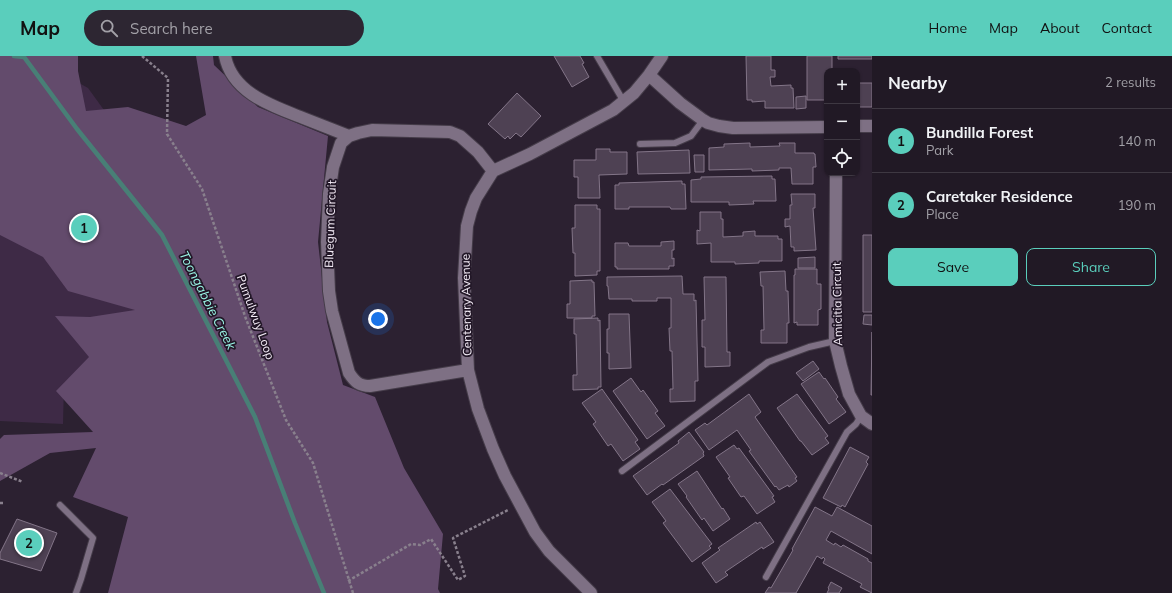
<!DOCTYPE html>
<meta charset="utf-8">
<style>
:root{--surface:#211925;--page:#2d2632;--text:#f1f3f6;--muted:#a2a0a7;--line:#3e3842;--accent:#5acebc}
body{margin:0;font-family:Mulish,sans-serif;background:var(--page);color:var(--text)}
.controls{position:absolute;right:12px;top:12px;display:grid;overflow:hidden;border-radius:8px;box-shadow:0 1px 3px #0004}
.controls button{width:36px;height:36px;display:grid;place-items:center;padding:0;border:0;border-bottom:1px solid var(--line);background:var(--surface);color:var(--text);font:20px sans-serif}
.you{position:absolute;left:378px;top:263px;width:14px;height:14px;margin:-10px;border:3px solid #fff;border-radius:50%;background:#1a73e8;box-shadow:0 0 0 6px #1a73e833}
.badge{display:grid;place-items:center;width:26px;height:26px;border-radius:50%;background:var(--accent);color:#111;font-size:13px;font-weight:700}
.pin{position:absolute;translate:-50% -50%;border:2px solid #fff;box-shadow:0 1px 4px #0006}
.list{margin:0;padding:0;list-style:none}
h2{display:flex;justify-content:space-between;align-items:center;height:52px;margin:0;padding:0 16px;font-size:17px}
h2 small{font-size:13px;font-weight:400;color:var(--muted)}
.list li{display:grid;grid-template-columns:26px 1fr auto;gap:12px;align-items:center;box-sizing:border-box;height:64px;padding:0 16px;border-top:1px solid var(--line)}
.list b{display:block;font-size:15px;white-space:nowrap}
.list p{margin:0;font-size:13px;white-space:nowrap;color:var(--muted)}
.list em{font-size:13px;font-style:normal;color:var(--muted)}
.actions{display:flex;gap:8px;padding:12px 16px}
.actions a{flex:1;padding:9px 0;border:1px solid var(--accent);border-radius:8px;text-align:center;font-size:14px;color:var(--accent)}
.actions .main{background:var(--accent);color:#111}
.icon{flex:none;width:22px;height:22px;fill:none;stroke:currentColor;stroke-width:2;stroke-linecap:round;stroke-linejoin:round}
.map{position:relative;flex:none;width:872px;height:537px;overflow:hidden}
header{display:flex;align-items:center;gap:24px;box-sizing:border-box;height:56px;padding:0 20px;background:var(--accent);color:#111}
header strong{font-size:19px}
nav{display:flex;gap:22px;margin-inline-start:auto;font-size:14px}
.search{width:280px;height:36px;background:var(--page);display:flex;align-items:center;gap:10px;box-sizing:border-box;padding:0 14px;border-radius:22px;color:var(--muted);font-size:15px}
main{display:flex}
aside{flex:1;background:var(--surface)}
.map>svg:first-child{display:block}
.green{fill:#3e2a46}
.forest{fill:#634b6c}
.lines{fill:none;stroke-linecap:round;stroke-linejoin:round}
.stream{stroke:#487f76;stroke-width:4.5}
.building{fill:#4e4153;stroke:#837588}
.service-casing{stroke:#453c49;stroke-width:8}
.minor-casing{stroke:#453c49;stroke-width:14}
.path{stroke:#89808d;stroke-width:2.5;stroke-dasharray:3 2;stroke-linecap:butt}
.service{stroke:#7e7084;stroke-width:6}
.minor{stroke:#7e7084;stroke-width:12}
.labels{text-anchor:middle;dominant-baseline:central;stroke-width:3.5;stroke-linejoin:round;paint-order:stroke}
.street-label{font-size:12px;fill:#f4ecf7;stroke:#221727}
.water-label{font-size:13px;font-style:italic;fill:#9af6e6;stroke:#221727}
</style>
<header>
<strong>Map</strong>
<div class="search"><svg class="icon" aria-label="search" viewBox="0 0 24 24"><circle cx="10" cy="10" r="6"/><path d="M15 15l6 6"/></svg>Search here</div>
<nav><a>Home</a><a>Map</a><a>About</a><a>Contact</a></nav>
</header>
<main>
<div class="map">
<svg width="872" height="537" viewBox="0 0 872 537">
<rect width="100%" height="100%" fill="#2c2131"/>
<!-- green -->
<path class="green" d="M0 0 56 14 88 32 130 90 195 213 64 327 63 368 0 365Z"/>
<!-- forest -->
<path class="forest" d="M0 0H78V15L86 55 128 51 186 70 206 59 196 0H213L214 9 258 51 328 80 318 186 327 266 343 329 375 341 404 412 443 478 438 533 440 537H108L128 461 73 441 96 392 50 397 0 425V383L4 379 93 376 56 335 89 301 55 260 90 261 135 254 68 235 43 201 0 179Z"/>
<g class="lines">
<!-- stream -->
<path class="stream" d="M14 0 24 1 77 73 162 179 255 361 295 467 324 537"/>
</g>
<!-- building -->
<path class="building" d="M554 0H580L584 7 582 8 589 21 572 31Z
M746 0H771V14H775V21H770L771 30 791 29V32H793L794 52H765V45L752 46V44H747Z
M807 0H832V15H827V51H825V44H807Z
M838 0H872V3H838Z
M857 27H872V51H857Z
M517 37 541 60 521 81 516 77 510 83 508 80 505 83 488 68Z
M806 40V52L796 53V41Z
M750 87V91L780 90 779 87H795V97H814V98H815L816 111H813V128H792L791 112H779V114L752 115V113L709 114V92L724 91V88Z
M596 93H610V96H627V118L599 119 600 142H578V121H574V104H596Z
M689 94 690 117 638 118 637 96Z
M694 99H704V116H695Z
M772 120V123H775L776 145H753L754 148 729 149V146H691V124L701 123V121Z
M682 125V128H685L686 153H671L670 151H629V153H615V129H619V127Z
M791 138H815V152H813L816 194 794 195V191H791L790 170 785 171V163H790V149H792Z
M575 149H597V153H600V215H597V219L575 220V197H573L572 172H575Z
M700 156H721V163H723V181L743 180V176L755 175V180H778V183H782V205H759V207L735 208V206H711V187L697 188V174L700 175Z
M863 179H872V256H863Z
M674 185V194H672V203L674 202V210H669V213H617V211H615V187H628L629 190H661V186Z
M815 201V212H798V202Z
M795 213H817V228H821V253L818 254V269H797V266L794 267V219H795Z
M785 215 786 235H788L789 267H787V287H761V274H764L763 230H761L760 216Z
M682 220 683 238H694V245L696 244 698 325H695V345L670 346V333H673L672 295H670L669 272H671V242H657V245H632V243H609L608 230H607V221Z
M704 221H726L727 296H730V310L705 311V291H702V264H705Z
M592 224V226H594L595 260H592V262H567V248H570V225Z
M609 258H629L631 312 609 313V297H607V273H609Z
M864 259H872V269L863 268Z
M598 262V265L600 264 601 331H598V333L573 334V319H577L576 278H574V263Z
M872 276V339H871Z
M813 305 819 313 803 325 796 317Z
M819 316 824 323 825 322 838 341 836 343 846 356 829 368 801 328Z
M631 322 641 336 643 334 658 355 655 357 665 370 647 383 613 335Z
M602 333 638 384 635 386 640 393 623 405 611 388 608 390 593 368 596 366 582 347Z
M749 338 761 356 755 361 797 421 795 422 797 425 789 431 788 429 779 434 776 430 775 431 749 395 751 394 737 374 709 394 695 374 705 367 707 369Z
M797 338 828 380 825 382 829 387 812 399 801 385H800L777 352Z
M689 376 704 396 703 397 704 400 663 429 662 428 647 439 633 420 679 387 678 385Z
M734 389 737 393 739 392 774 440 772 441 775 446 757 458 744 440 741 441 728 422 730 421 716 401Z
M850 391 869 401 866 406 868 408 845 451 842 449 841 451 823 442Z
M697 415 722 453 723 452 730 463 713 475 704 462 702 464 686 441 687 440 678 428Z
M670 433 712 488 709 490 711 492 692 506 663 467 666 465 652 446Z
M815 451 832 460 837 451 872 470V498L831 475 826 484 834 489 835 487 841 491 843 489 868 503V505L872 507V537L860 531 862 528 823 507 825 503 823 501 822 503 817 500 796 537H765L769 531 771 532 793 494 792 493Z
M17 463 57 477 41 515 0 503V497Z
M756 466 757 468 760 466 774 486 763 493 762 491 725 516 728 519 716 527 702 507 720 494 718 492Z
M831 526 842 532 839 537H827L829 533 828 532Z"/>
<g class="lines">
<defs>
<path id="service" d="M597 0 624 46
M640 88 675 87 691 80 703 64
M622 415 768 306 809 291 835 285
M60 449 93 482 81 523 76 537
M766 521 847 376 856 368 861 360"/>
<path id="minor" d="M225 0C232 37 272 50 303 62 318 68 334 74 349 80
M649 19 680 47 703 64 708 67 719 70 733 72 827 71
M857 70H872
M836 117 835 285 841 310 849 338 861 360 872 368
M468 314 370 330C359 330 355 326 349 317L332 255 329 235 327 186 329 138 333 111 341 87 349 80 358 77 372 74 450 76 460 80 478 96 493 115
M591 537 549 495 535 476 505 420 493 393 478 353 468 314 464 222 467 170 471 155 476 142 493 115 530 98 613 54 634 37 649 19 662 0"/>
</defs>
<!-- service casing -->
<use href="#service" class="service-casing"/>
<!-- minor casing -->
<use href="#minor" class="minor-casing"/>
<!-- path -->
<path class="path" d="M142 0 168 22 167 78 202 133 246 263 286 364 313 407 353 537
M0 417 23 426
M0 447H4
M348 525 411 488 420 489 431 483 458 524 465 520 453 482 508 454"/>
<!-- service -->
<use href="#service" class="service"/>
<!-- minor -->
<use href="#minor" class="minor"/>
</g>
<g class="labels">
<!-- street labels -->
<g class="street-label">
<text transform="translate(330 168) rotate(-88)">Bluegum Circuit</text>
<text transform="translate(837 248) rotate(-91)">Amicitia Circuit</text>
<text transform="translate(466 249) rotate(-91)">Centenary Avenue</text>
<text transform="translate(256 261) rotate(70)">Pumulwuy Loop</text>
</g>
<!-- water labels -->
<g class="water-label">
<text transform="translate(208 244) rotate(63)">Toongabbie Creek</text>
</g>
</g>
</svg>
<div class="controls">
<button>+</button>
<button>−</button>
<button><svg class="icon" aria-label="locate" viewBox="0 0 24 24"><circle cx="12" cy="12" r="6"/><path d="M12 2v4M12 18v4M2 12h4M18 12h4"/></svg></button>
</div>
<div class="you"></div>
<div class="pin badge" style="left:84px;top:172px">1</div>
<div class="pin badge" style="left:29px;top:487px">2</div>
</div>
<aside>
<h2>Nearby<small>2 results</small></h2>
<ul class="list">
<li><span class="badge">1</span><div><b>Bundilla Forest</b><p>Park</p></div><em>140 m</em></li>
<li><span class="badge">2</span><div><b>Caretaker Residence</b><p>Place</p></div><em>190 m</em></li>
</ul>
<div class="actions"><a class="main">Save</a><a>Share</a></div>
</aside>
</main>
